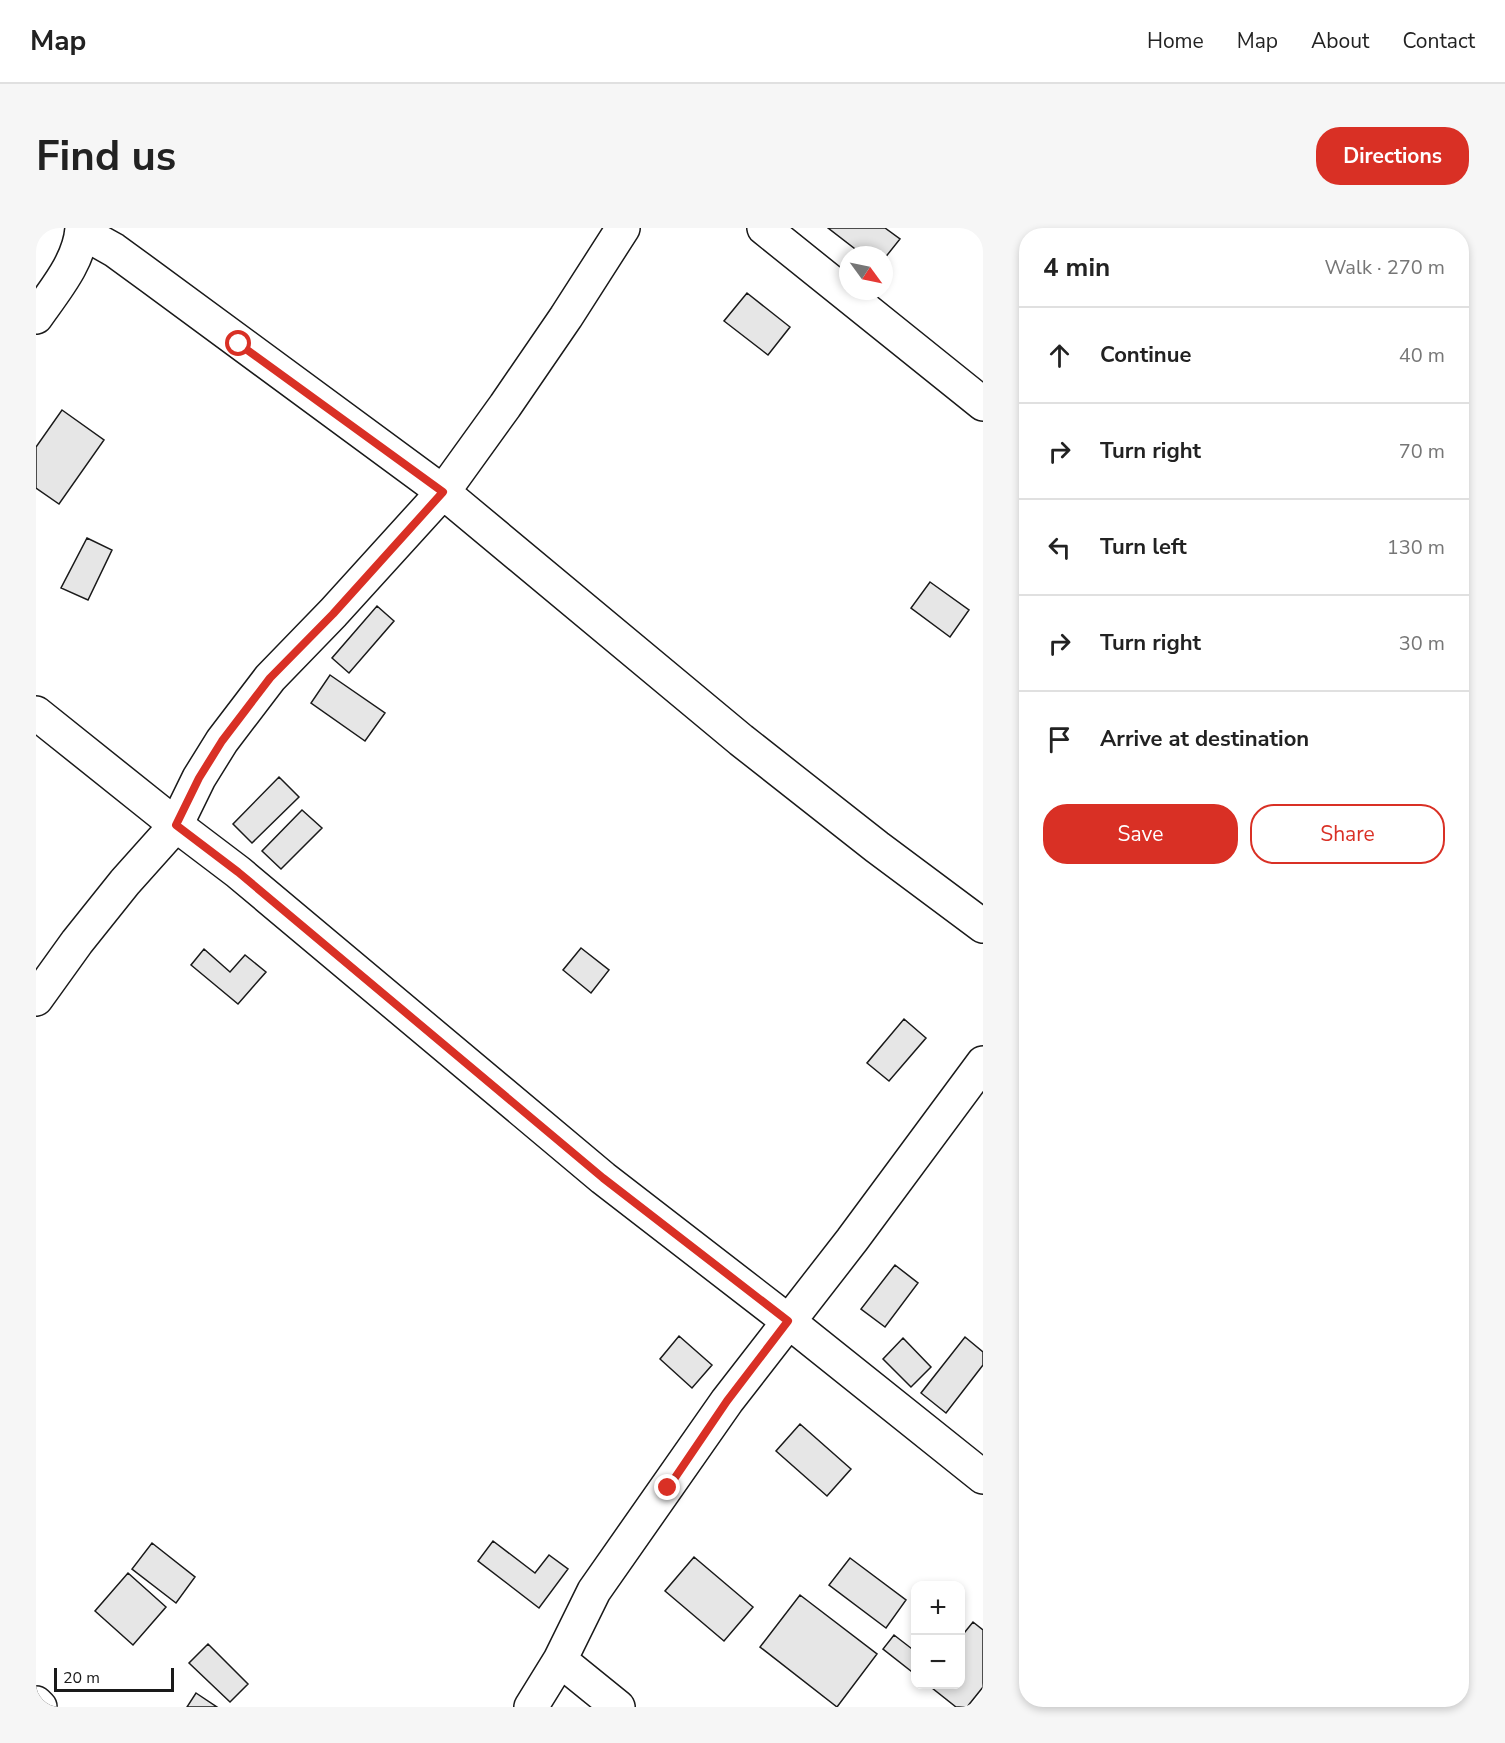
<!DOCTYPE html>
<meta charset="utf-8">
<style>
:root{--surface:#fff;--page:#f6f6f6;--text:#222;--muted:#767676;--line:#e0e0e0;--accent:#d93025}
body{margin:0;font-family:"Nunito Sans",sans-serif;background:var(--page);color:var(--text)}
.controls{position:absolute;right:18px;bottom:18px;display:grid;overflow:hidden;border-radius:12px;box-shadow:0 3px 9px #0003}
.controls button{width:54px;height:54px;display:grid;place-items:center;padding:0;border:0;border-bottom:2px solid var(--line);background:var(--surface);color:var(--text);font:30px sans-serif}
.compass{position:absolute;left:803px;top:18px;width:54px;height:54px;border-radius:50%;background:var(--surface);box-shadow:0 3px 9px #0003;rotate:123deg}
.scale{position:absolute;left:18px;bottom:15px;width:120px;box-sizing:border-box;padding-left:6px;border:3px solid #1a1a1a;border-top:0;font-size:16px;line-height:21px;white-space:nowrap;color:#1a1a1a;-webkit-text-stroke:4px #fff;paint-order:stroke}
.stop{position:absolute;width:18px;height:18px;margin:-14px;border:4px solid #d93025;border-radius:50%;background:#fff}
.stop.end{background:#d93025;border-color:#fff;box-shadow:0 2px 6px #0008}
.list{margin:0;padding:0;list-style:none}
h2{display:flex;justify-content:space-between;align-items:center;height:78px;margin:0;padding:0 24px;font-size:26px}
h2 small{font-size:20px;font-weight:400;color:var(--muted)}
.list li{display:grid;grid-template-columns:39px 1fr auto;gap:18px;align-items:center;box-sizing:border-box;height:96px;padding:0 24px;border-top:2px solid var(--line)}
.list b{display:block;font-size:22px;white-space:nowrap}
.list em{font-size:20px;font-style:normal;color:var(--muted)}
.actions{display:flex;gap:12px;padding:18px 24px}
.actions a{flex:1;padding:14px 0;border:2px solid var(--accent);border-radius:24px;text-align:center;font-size:21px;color:var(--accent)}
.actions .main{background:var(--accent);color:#fff}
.icon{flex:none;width:33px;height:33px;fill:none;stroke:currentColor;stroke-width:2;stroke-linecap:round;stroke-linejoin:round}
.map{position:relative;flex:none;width:947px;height:1479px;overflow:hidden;border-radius:24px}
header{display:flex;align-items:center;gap:36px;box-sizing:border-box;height:84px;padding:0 30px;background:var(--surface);border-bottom:2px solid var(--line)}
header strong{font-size:28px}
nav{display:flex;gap:33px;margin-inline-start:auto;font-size:21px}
.intro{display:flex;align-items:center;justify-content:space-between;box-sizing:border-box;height:144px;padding:0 36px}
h1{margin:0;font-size:42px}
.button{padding:15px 27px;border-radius:24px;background:var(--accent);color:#fff;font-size:21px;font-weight:700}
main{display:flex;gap:36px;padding:0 36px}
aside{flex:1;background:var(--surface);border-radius:24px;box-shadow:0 3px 9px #0003}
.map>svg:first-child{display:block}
.building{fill:#e6e6e6;stroke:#1a1a1a;stroke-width:1.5}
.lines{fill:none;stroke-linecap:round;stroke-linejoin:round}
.minor-casing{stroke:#1a1a1a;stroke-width:36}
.minor{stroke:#fff;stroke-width:33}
.route{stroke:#d93025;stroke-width:8}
</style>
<header>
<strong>Map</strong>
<nav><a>Home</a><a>Map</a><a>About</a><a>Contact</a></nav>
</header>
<div class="intro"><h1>Find us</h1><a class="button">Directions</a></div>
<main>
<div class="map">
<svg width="947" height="1479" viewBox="0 0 947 1479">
<rect width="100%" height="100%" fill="#fff"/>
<!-- building -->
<path class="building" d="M792 0H849L864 11 848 31V27H827Z
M711 65 754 99 732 127 688 93Z
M26 182 68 212 23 276 0 260V219Z
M51 310 76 322 52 372 25 360Z
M894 354 933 382 914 409 875 380Z
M341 378 358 393 313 445 296 430Z
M294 447 349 485 329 513 275 475Z
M243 549 263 569 216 615 197 596Z
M266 582 286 600 245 641 226 623Z
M545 720 573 742 555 765 527 742Z
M168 721 194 744 209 727 230 744 202 776 155 737Z
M868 791 890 810 853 853 831 835Z
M859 1037 882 1055 849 1099 825 1081Z
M643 1108 676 1137 656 1160 624 1131Z
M929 1109 947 1124V1137L910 1185 885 1165Z
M867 1110 895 1139 875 1159 847 1131Z
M764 1196 815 1241 791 1268 740 1223Z
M457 1313 499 1345 513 1327 532 1341 503 1380 442 1333Z
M116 1315 159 1349 140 1375 96 1341Z
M658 1329 717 1379 688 1413 629 1363Z
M814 1330 870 1372 850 1400 793 1357Z
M92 1345 130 1379 97 1417 59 1383Z
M764 1367 841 1426 801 1479 724 1419Z
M937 1394 947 1402V1459L931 1479H920L891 1456H924V1410Z
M858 1407 880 1424V1447L847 1421Z
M172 1416 212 1456 194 1474 153 1435Z
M160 1465 181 1479H151Z"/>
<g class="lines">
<defs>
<path id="minor" d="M728 0 947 176
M46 4 78 22 115 49 407 264 705 512 841 619 947 698
M0 89C18 63 44 33 46 0
M0 485 140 597 202 644 567 950 752 1093 947 1249
M0 771 41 714 89 654 140 597 163 550 186 513 234 450 297 385 407 264 469 178 530 89 587 0
M524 1432 582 1479
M0 1475 4 1479
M495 1479 524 1432 558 1363 691 1173 816 1012 947 835"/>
</defs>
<!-- minor casing -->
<use href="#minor" class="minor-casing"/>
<!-- minor -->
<use href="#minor" class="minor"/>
</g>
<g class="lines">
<!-- route -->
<path class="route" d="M203 116 407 264 297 386 234 450 186 513 163 550 140 597 202 644 567 950 752 1093 691 1173 632 1260"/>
</g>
</svg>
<div class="controls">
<button>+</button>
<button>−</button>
</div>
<svg class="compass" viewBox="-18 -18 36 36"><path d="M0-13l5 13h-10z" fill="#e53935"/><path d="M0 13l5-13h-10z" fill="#767676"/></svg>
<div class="scale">20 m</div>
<div class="stop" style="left:203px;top:116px"></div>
<div class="stop end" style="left:632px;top:1260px"></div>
</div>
<aside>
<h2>4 min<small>Walk · 270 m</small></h2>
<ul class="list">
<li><svg class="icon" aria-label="ahead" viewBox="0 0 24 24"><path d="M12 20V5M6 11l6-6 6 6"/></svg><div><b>Continue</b></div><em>40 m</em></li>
<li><svg class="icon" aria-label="right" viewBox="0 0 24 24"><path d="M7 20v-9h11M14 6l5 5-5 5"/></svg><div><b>Turn right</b></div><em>70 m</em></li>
<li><svg class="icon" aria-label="left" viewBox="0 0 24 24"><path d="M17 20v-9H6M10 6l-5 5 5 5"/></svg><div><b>Turn left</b></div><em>130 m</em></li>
<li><svg class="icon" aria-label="right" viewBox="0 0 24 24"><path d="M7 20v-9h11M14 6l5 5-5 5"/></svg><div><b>Turn right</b></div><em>30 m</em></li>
<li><svg class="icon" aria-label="arrive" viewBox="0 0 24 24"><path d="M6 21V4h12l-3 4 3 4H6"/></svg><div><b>Arrive at destination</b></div></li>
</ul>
<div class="actions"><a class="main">Save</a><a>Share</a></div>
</aside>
</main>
